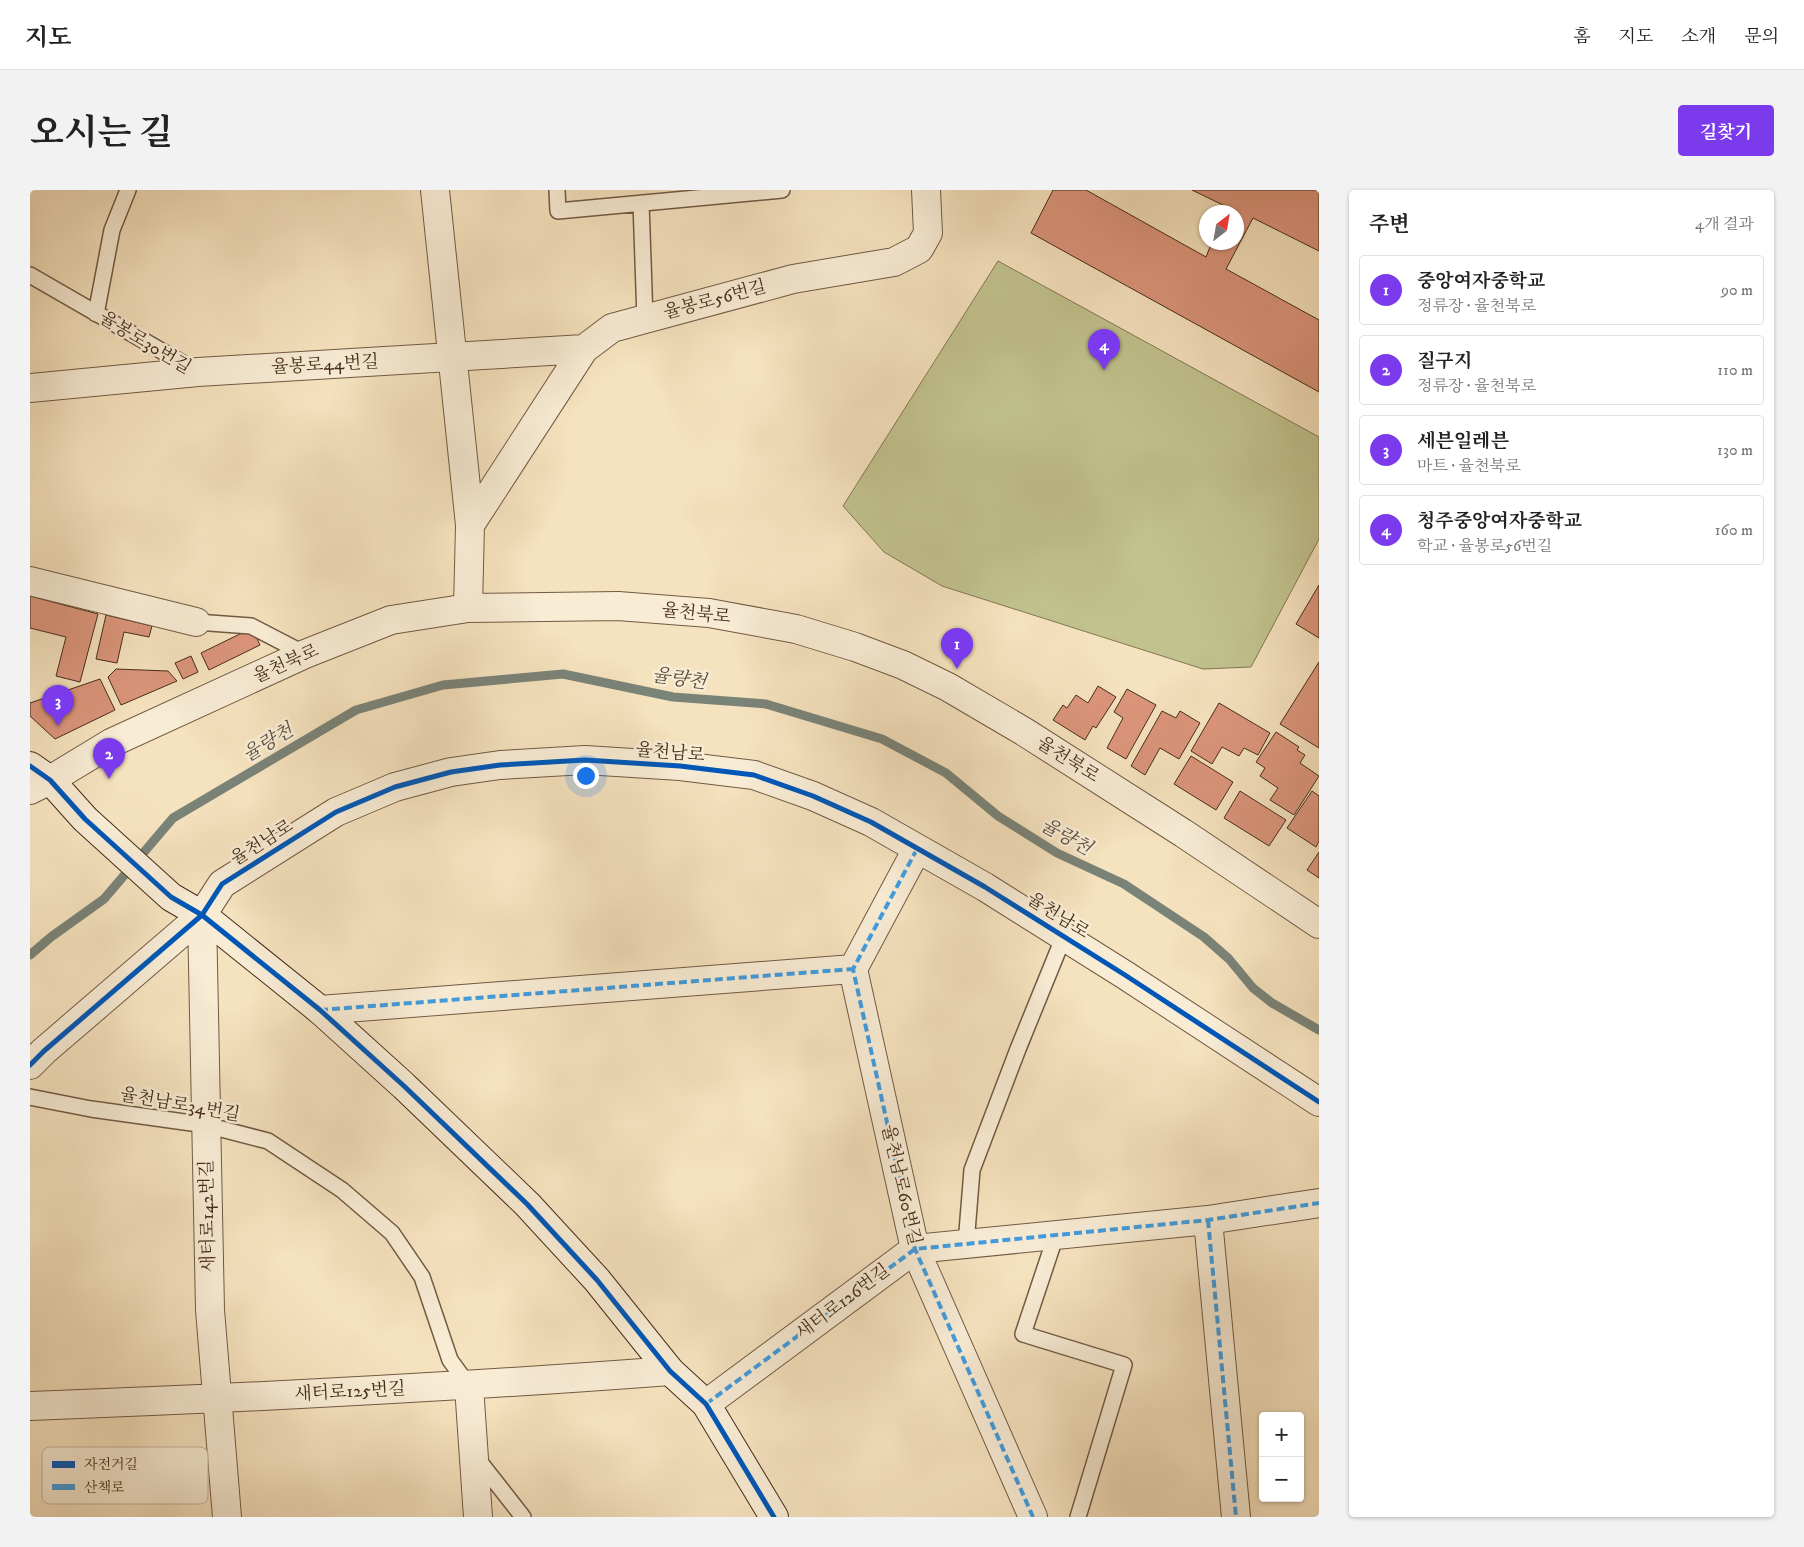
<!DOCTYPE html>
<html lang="ko">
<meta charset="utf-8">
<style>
:root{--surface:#fff;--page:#f2f2f2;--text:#222;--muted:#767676;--line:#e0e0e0;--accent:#7c3aed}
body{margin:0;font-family:"IM FELL DW Pica","Noto Serif KR",serif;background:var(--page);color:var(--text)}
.controls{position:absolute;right:15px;bottom:15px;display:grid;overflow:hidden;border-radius:5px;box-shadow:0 1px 4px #0004}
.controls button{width:45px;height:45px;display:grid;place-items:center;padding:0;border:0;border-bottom:1px solid var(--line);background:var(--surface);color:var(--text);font:25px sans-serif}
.compass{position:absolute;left:1169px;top:15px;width:45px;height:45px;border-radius:50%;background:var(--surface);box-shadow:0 1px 4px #0004;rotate:31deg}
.you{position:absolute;left:555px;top:585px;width:18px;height:18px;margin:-12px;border:4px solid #fff;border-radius:50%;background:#1a73e8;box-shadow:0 0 0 8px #1a73e833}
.badge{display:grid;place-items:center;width:32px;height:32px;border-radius:50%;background:var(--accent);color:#fff;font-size:16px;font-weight:700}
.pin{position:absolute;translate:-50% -41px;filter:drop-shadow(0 1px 2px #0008)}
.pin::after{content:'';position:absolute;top:26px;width:18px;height:15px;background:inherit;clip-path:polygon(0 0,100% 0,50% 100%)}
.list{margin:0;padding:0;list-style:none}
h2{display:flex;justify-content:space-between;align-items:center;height:65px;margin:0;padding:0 20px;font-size:21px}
h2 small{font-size:16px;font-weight:400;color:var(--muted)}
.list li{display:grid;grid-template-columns:32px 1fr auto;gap:15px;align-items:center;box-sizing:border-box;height:70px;margin:0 10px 10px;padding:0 10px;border:1px solid var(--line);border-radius:5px}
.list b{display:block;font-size:19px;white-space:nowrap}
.list p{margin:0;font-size:16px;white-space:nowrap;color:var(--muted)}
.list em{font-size:16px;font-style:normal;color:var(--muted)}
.map{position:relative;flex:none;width:1289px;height:1327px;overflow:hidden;border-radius:5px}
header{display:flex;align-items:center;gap:30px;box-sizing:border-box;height:70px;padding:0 25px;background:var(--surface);border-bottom:1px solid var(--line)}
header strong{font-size:24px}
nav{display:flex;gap:28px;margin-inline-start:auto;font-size:18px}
.intro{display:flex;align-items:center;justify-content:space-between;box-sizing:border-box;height:120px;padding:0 30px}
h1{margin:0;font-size:35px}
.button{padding:12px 22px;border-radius:5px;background:var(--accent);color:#fff;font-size:18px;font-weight:700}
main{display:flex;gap:30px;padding:0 30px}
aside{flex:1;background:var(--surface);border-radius:5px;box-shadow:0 1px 4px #0004}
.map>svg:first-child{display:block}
.green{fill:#c1c28e;stroke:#847754}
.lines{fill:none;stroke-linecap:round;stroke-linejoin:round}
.stream{stroke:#7a8378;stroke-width:9}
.building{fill:#db957b;stroke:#462c1a}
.lane-casing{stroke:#725a43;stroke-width:18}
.street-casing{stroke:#725a43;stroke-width:30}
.secondary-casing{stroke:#462c1a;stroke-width:30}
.lane{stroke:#f8ecd5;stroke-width:15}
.street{stroke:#f8ecd5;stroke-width:28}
.secondary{stroke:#f8ecd5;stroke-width:28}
.quiet{stroke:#409cdf;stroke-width:4;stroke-dasharray:8 4;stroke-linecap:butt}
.cycleway-casing{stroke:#f8ecd5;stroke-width:8}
.cycleway{stroke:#0057b8;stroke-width:5}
.labels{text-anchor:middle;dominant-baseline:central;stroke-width:5;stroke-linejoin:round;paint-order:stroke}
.street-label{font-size:18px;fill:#462c1a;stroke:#f8ecd5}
.water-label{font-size:19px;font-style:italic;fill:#5c5041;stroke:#f8ecd5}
.key{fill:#f8ecd5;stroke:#c3b29d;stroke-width:1}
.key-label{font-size:14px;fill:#462c1a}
</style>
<header>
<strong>지도</strong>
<nav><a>홈</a><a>지도</a><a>소개</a><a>문의</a></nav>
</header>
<div class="intro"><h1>오시는 길</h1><a class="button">길찾기</a></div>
<main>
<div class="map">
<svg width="1289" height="1327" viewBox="0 0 1289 1327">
<rect width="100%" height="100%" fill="#f5e2be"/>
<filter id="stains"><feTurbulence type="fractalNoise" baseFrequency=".004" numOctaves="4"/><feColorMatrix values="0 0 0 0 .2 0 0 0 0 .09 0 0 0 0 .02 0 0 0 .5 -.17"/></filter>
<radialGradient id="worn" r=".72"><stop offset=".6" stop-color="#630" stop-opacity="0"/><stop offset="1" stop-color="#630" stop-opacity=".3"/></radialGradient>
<!-- green -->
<path class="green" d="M968 71 1289 247V349L1221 477 1173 479 912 396 854 362 813 316Z"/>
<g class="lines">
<!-- stream -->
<path class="stream" d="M0 765 21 747 74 709 143 628 326 520 413 495 533 484 643 507 736 514 852 549 916 583 968 626 1027 663 1094 694 1174 747 1199 769 1223 798 1242 813 1289 840"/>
</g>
<!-- building -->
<path class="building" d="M1023 0H1056L1176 67 1182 52H1206V22H1195L1197 17 1162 0H1289V61L1223 28 1196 79 1289 130V202L1001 43Z
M1289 395V448L1266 434Z
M0 406 68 424 50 492 26 486 36 447 0 438Z
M76 425 122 436 119 447 94 442 87 473 66 469Z
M222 438 230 455 179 480 171 463Z
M161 466 168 482 153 489 145 473Z
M1289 472V558L1250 534Z
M86 479 138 481 147 491 91 515 78 487Z
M70 489 85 520 25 549 0 526V513Z
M1068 496 1086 507 1066 538 1063 536 1055 550 1023 530 1033 515 1037 518 1046 505 1058 513Z
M1097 499 1126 515 1096 569 1077 558 1093 528 1084 522Z
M1189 513 1240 543 1228 565 1214 558 1209 566 1192 557 1182 574 1161 561Z
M1132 521 1146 528 1150 521 1170 533 1149 569 1130 558 1115 585 1101 576Z
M1246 542 1269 557 1267 560 1275 565 1270 573 1289 586 1264 625 1240 610 1248 598 1230 586 1235 578 1226 572Z
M1161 566 1203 592 1186 620 1144 594Z
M1210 601 1256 630 1239 656 1194 628Z
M1282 601 1289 606V651L1286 657 1257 638Z
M1289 662V688L1277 680Z"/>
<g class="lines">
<defs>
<path id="lane" d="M527 0 528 21 752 0
M611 13 615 129
M0 85 163 179
M66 124 82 40 98 0
M166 432 221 436 275 464
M0 907 61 919 176 935 238 951 312 1000 362 1043 392 1087 420 1170 439 1196
M1026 1045 993 1144 1094 1175 1048 1327
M936 1054 942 980 988 859 1034 746
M446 1267 493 1327"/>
<path id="street" d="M405 0 440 335 438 418
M0 198 168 182 554 159 582 138 615 129 763 89 864 72 889 59 898 43 896 0
M440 335 554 159
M0 391 166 432
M0 600 20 590 81 553 275 464 361 430 438 418 588 416 679 423 766 439 825 457 873 475 918 497 993 541 1153 643 1289 734
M887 659 823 779 885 1059 1003 1327
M172 725 180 1120 197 1327
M290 820 823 779
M0 875 14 861 172 725 192 694 306 622 365 597 421 582 470 575 555 570 650 576 724 585 783 606 841 632 955 697 1095 785 1289 912
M1178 1030 1206 1327
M439 1196 448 1327
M676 1214 885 1059 1178 1030 1289 1013
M0 1216C214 1208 427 1197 640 1181"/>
<path id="secondary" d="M0 576 20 590 55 629 141 707 172 725 290 820 374 896 497 1014 567 1090 640 1181 676 1214 744 1327"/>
</defs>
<!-- lane casing -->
<use href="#lane" class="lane-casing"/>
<!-- street casing -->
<use href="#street" class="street-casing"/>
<!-- secondary casing -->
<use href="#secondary" class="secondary-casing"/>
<!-- lane -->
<use href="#lane" class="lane"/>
<!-- street -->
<use href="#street" class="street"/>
<!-- secondary -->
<use href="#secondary" class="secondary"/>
<!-- quiet -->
<path class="quiet" d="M887 659 823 779 885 1059 1003 1327
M290 820 823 779
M1178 1030 1206 1327
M676 1214 885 1059 1178 1030 1289 1013"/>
<defs>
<path id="cycleway" d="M0 576 20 590 55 629 141 707 172 725 290 820 374 896 497 1014 567 1090 640 1181 676 1214 744 1327
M0 875 14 861 172 725 192 694 306 622 365 597 421 582 470 575 555 570 650 576 724 585 783 606 841 632 955 697 1095 785 1289 912"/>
</defs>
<!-- cycleway casing -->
<use href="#cycleway" class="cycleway-casing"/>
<!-- cycleway -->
<use href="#cycleway" class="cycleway"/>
</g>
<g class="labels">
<!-- street labels -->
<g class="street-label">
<text transform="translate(685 110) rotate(-15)">율봉로56번길</text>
<text transform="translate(115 153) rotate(31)">율봉로30번길</text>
<text transform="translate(295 175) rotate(-3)">율봉로44번길</text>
<text transform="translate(666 424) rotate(6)">율천북로</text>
<text transform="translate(256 474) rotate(-24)">율천북로</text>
<text transform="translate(640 563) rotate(5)">율천남로</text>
<text transform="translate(1038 570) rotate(32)">율천북로</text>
<text transform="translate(232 653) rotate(-32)">율천남로</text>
<text transform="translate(1028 726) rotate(32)">율천남로</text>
<text transform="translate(150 915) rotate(10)">율천남로34번길</text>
<text transform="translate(871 995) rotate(77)">율천남로60번길</text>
<text transform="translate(178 1026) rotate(-91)">새터로142번길</text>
<text transform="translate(813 1112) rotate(-37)">새터로126번길</text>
<text transform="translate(320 1202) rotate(-3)">새터로125번길</text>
</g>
<!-- water labels -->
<g class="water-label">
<text transform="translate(649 489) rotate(8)">율량천</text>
<text transform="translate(238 553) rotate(-31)">율량천</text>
<text transform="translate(1036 647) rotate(29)">율량천</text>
</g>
</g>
<!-- legend -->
<rect x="12" y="1257" width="166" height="57" rx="8" class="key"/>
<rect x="22" y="1271" width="23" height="7" fill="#0057b8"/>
<rect x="22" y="1294" width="23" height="6" fill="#409cdf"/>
<g class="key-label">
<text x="54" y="1279">자전거길</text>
<text x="54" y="1302">산책로</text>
</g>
<rect width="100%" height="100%" filter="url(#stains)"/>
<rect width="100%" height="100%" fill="url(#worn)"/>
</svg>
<div class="controls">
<button>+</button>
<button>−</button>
</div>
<svg class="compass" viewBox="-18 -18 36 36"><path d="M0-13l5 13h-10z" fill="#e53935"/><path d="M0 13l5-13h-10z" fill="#767676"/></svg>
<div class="you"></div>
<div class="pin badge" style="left:927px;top:479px">1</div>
<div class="pin badge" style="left:79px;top:589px">2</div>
<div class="pin badge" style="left:28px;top:536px">3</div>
<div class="pin badge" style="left:1074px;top:180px">4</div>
</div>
<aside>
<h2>주변<small>4개 결과</small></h2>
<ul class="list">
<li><span class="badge">1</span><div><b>중앙여자중학교</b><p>정류장 · 율천북로</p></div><em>90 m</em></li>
<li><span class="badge">2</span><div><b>질구지</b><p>정류장 · 율천북로</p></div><em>110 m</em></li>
<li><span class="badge">3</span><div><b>세븐일레븐</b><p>마트 · 율천북로</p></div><em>130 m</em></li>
<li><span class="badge">4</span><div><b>청주중앙여자중학교</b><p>학교 · 율봉로56번길</p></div><em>160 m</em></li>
</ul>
</aside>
</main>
